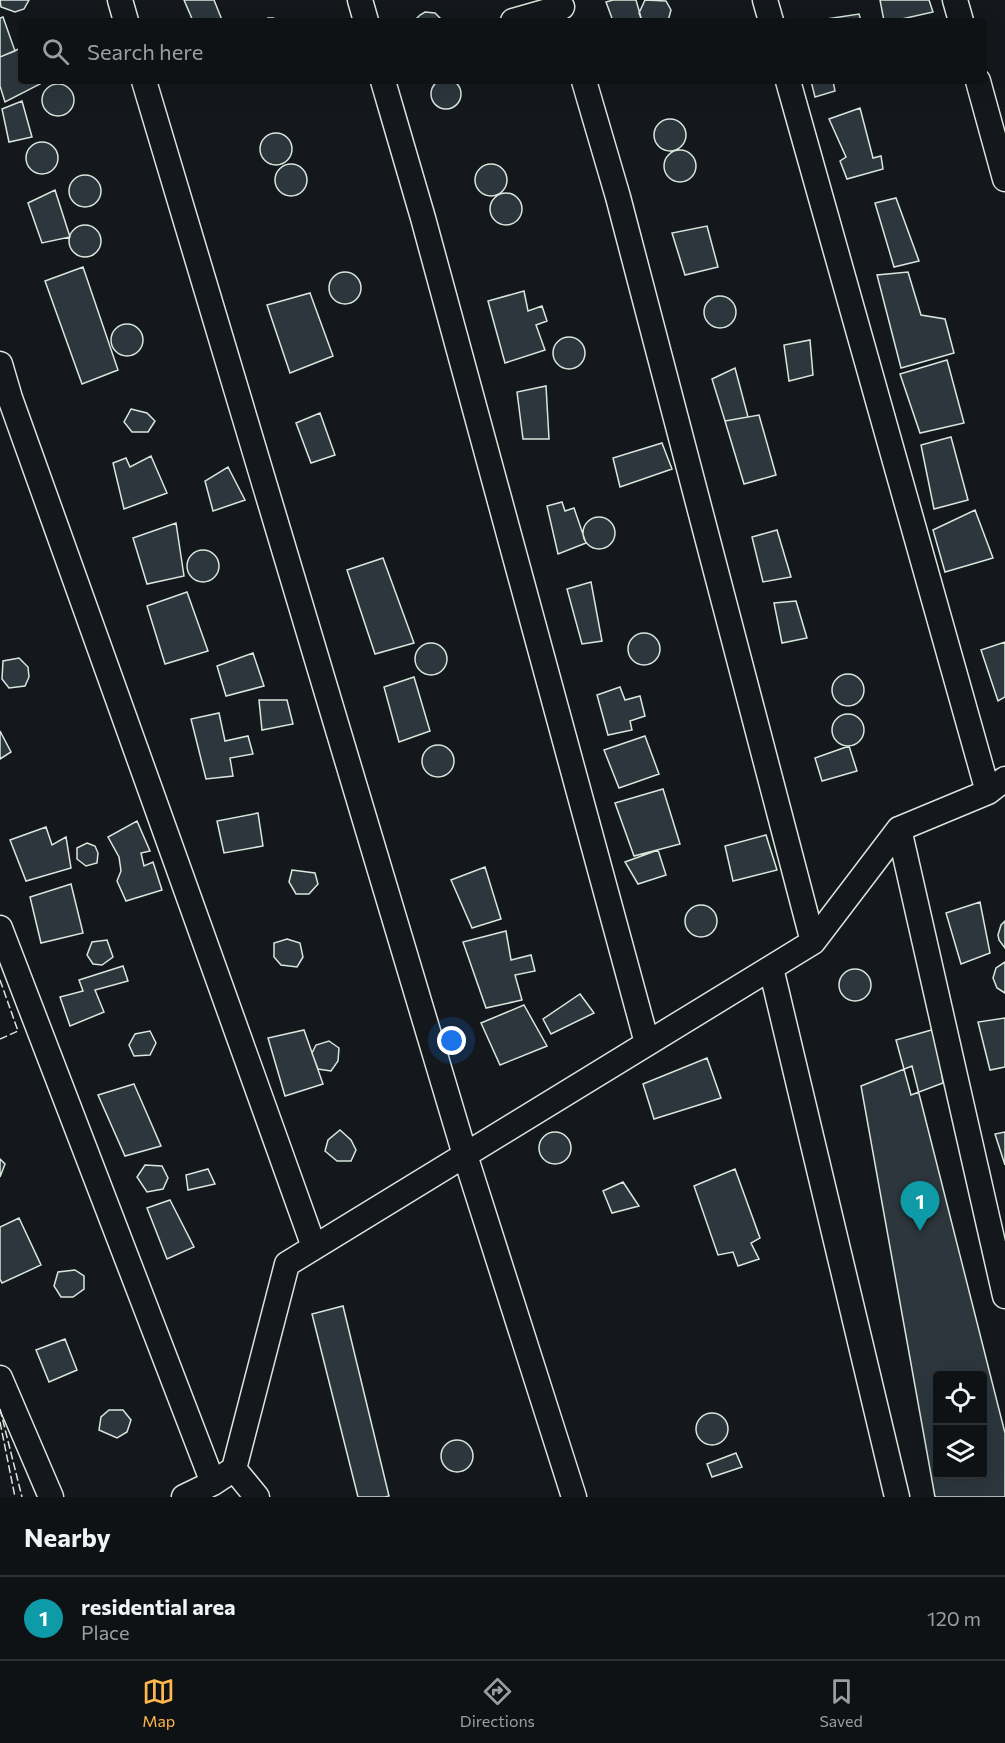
<!DOCTYPE html>
<style>
:root{--surface:#0f1215;--page:#1d2022;--text:#f1f3f6;--muted:#9b9ea0;--line:#2f3234;--accent:#ffb74d}
body{margin:0;font-family:Commissioner,sans-serif;background:var(--page);color:var(--text)}
.controls{position:absolute;right:18px;bottom:18px;display:grid;overflow:hidden;border-radius:6px;box-shadow:0 6px 24px #0002}
.controls button{width:54px;height:54px;display:grid;place-items:center;padding:0;border:0;border-bottom:2px solid var(--line);background:var(--surface);color:var(--text);font:30px sans-serif}
.you{position:absolute;left:452px;top:1041px;width:21px;height:21px;margin:-15px;border:4px solid #fff;border-radius:50%;background:#1a73e8;box-shadow:0 0 0 9px #1a73e833}
.badge{display:grid;place-items:center;width:39px;height:39px;border-radius:50%;background:var(--accent);color:#fff;font-size:20px;font-weight:700}
.pin{position:absolute;translate:-50% -50px;filter:drop-shadow(0 2px 3px #0008)}
.pin::after{content:'';position:absolute;top:32px;width:21px;height:18px;background:inherit;clip-path:polygon(0 0,100% 0,50% 100%)}
.list{margin:0;padding:0;list-style:none}
h2{display:flex;justify-content:space-between;align-items:center;height:78px;margin:0;padding:0 24px;font-size:26px}
h2 small{font-size:20px;font-weight:400;color:var(--muted)}
.list li{display:grid;grid-template-columns:39px 1fr auto;gap:18px;align-items:center;box-sizing:border-box;height:84px;padding:0 24px;border-top:2px solid var(--line)}
.list b{display:block;font-size:22px;white-space:nowrap}
.list p{margin:0;font-size:20px;white-space:nowrap;color:var(--muted)}
.list em{font-size:20px;font-style:normal;color:var(--muted)}
.icon{flex:none;width:33px;height:33px;fill:none;stroke:currentColor;stroke-width:2;stroke-linecap:round;stroke-linejoin:round}
.map{position:relative;flex:none;width:1005px;height:1497px;overflow:hidden}
.search{position:absolute;background:var(--surface);box-shadow:0 6px 24px #0002;left:18px;right:18px;top:18px;height:66px;display:flex;align-items:center;gap:15px;box-sizing:border-box;padding:0 21px;border-radius:6px;color:var(--muted);font-size:22px}
.sheet{height:162px;background:var(--surface)}
nav{display:flex;justify-content:space-around;align-items:center;box-sizing:border-box;height:84px;border-top:2px solid var(--line);background:var(--surface);font-size:16px;color:var(--muted)}
nav a{display:grid;justify-items:center;gap:3px}
nav .on{color:var(--accent)}
.map>svg:first-child{display:block}
.building{fill:#2c363c;stroke:#d8e6dc;stroke-width:1.5;fill-rule:evenodd}
.lines{fill:none;stroke-linecap:round;stroke-linejoin:round}
.street-casing{stroke:#d8e6dc;stroke-width:27}
.street{stroke:#14181c;stroke-width:24}
.fence{stroke:#d8e6dc;stroke-width:1.5;stroke-dasharray:8 3;stroke-linecap:butt}
</style>
<div class="map">
<svg width="1005" height="1497" viewBox="0 0 1005 1497">
<rect width="100%" height="100%" fill="#14181c"/>
<!-- building -->
<path class="building" d="M0 0H29L24 9 15 12 1 7Z
M184 0H214L222 20 193 21Z
M613 0H636L642 21H613L606 2Z
M645 0 666 1 671 10 668 21H642L639 13Z
M880 0H929L933 12 893 21H884Z
M425 12 435 13 443 21H414L420 15Z
M859 14 861 21H813Z
M3 17 15 51 0 57V18Z
M268 18H273L281 21H263Z
M21 48V81L44 82 5 102 0 86V57Z
M431 94a15 15 0 1 1 30 0a15 15 0 1 1-30 0Z
M811 81H833L835 91 815 97Z
M42 100a16 16 0 1 1 32 0a16 16 0 1 1-32 0Z
M22 101 32 137 9 142 2 109Z
M860 108 873 158 881 156 883 169 847 179 840 161 846 157 829 119Z
M654 135a16 16 0 1 1 32 0a16 16 0 1 1-32 0Z
M260 149a16 16 0 1 1 32 0a16 16 0 1 1-32 0Z
M26 158a16 16 0 1 1 32 0a16 16 0 1 1-32 0Z
M664 166a16 16 0 1 1 32 0a16 16 0 1 1-32 0Z
M275 180a16 16 0 1 1 32 0a16 16 0 1 1-32 0Z
M475 180a16 16 0 1 1 32 0a16 16 0 1 1-32 0Z
M69 191a16 16 0 1 1 32 0a16 16 0 1 1-32 0Z
M55 190 70 237 42 243 28 203Z
M490 209a16 16 0 1 1 32 0a16 16 0 1 1-32 0Z
M896 198 919 261 894 267 875 203Z
M69 241a16 16 0 1 1 32 0a16 16 0 1 1-32 0Z
M707 226 718 267 685 275 672 233Z
M83 267 118 370 82 384 45 281Z
M908 272 921 315 945 319 954 353 901 368 877 275Z
M329 288a16 16 0 1 1 32 0a16 16 0 1 1-32 0Z
M524 291 528 311 542 306 547 321 536 325 545 350 505 363 488 301Z
M310 293 333 356 290 373 267 305Z
M704 312a16 16 0 1 1 32 0a16 16 0 1 1-32 0Z
M111 340a16 16 0 1 1 32 0a16 16 0 1 1-32 0Z
M553 353a16 16 0 1 1 32 0a16 16 0 1 1-32 0Z
M810 340 813 375 789 381 784 345Z
M947 360 964 423 920 433 900 374Z
M735 368 748 417 725 421 712 379Z
M546 386 549 439H523L517 392Z
M131 409 147 413 155 421 148 432H132L124 422Z
M320 413 335 455 311 463 296 423Z
M759 415 776 475 744 484 725 421Z
M951 437 968 500 934 509 921 445Z
M662 443 672 469 620 487 613 458Z
M151 456 167 493 124 509 113 463 126 458 130 467Z
M228 467 245 500 213 511 205 481Z
M562 502 565 511 574 508 586 543 558 554 547 506Z
M975 510 993 558 945 572 933 530Z
M583 533a16 16 0 1 1 32 0a16 16 0 1 1-32 0Z
M176 523 184 576 147 584 133 538Z
M777 530 791 577 763 582 752 537Z
M187 566a16 16 0 1 1 32 0a16 16 0 1 1-32 0Z
M383 558 414 643 375 654 347 570Z
M591 582 602 641 582 644 567 589Z
M187 592 208 651 165 664 147 606Z
M796 601 807 638 782 643 774 603Z
M628 649a16 16 0 1 1 32 0a16 16 0 1 1-32 0Z
M1005 642V697L998 701 981 650Z
M415 659a16 16 0 1 1 32 0a16 16 0 1 1-32 0Z
M253 653 264 686 226 696 217 666Z
M19 658 28 667 29 677 25 686 9 688 2 679 3 661Z
M832 690a16 16 0 1 1 32 0a16 16 0 1 1-32 0Z
M414 677 430 731 399 742 384 687Z
M620 687 625 700 640 696 645 716 630 721 632 730 608 735 597 695Z
M259 700H287L293 724 262 730Z
M219 713 225 741 248 736 253 754 230 758 233 776 206 779 191 719Z
M832 730a16 16 0 1 1 32 0a16 16 0 1 1-32 0Z
M0 731 11 752 0 759Z
M645 736 659 774 619 788 604 750Z
M422 761a16 16 0 1 1 32 0a16 16 0 1 1-32 0Z
M849 746 857 771 822 781 815 758Z
M663 789 680 844 634 856 615 803Z
M258 813 263 846 224 853 217 821Z
M137 821 150 851 141 853 144 866 153 862 162 890 126 901 117 881 121 871 119 857 108 837Z
M46 827 52 845 66 837 71 868 26 881 10 840Z
M766 835 777 870 733 881 725 846Z
M87 843 95 846 98 853 97 863 86 866 77 859V848Z
M658 850 666 875 638 884 625 862Z
M485 867 501 919 472 928 451 880Z
M292 870 315 873 318 884 309 894H296L289 882Z
M71 884 83 933 41 943 30 897Z
M980 902 990 953 961 964 946 913Z
M685 921a16 16 0 1 1 32 0a16 16 0 1 1-32 0Z
M1005 921V948L999 940 998 935 1001 925Z
M506 931 511 960 531 955 535 971 515 975 522 1000 486 1008 463 942Z
M287 939 300 943 303 957 297 967 281 965 274 957V943Z
M107 940 113 957 102 965 93 964 87 955 92 942Z
M1005 962V993L997 988 993 978 996 968Z
M123 966 128 981 95 990 104 1012 70 1026 60 997 83 991 79 980Z
M839 985a16 16 0 1 1 32 0a16 16 0 1 1-32 0Z
M580 994 594 1013 551 1034 543 1019Z
M524 1005 547 1046 500 1065 481 1023Z
M1005 1018V1067L990 1070 978 1022Z
M935 1029 943 1083 911 1095 896 1040Z
M304 1030 323 1084 285 1096 268 1038Z
M150 1031 156 1043 150 1055 134 1056 129 1045 135 1034Z
M329 1041 339 1048 338 1061 331 1071 318 1069 312 1053 316 1045Z
M707 1058 721 1098 654 1119 643 1084Z
M912 1066 1005 1433V1497H935L861 1086ZM938 1376H982V1474H938Z
M134 1084 161 1146 125 1156 98 1095Z
M340 1130 351 1140 356 1150 351 1161H337L325 1151 328 1140Z
M1005 1132V1165L995 1134Z
M539 1148a16 16 0 1 1 32 0a16 16 0 1 1-32 0Z
M0 1159 5 1164 0 1177Z
M145 1165 162 1166 168 1178 163 1189 147 1192 137 1177Z
M208 1169 215 1184 188 1190 186 1175Z
M735 1169 760 1238 751 1243 759 1259 738 1266 733 1252 718 1255 694 1186Z
M623 1182 639 1206 612 1213 603 1191Z
M170 1200 194 1247 167 1259 147 1208Z
M19 1218 41 1265 2 1283 0 1279V1227Z
M75 1270 84 1276V1289L73 1297H61L54 1286 58 1272Z
M343 1306 389 1496 385 1497H358L312 1314Z
M65 1339 77 1370 49 1382 36 1350Z
M109 1410H123L131 1420 127 1432 117 1438 99 1430 101 1417Z
M696 1429a16 16 0 1 1 32 0a16 16 0 1 1-32 0Z
M441 1456a16 16 0 1 1 32 0a16 16 0 1 1-32 0Z
M736 1453 742 1467 712 1477 707 1464Z"/>
<g class="lines">
<defs>
<path id="street" d="M120 0 126 21
M360 0 366 21
M765 0 771 21
M955 0 961 21
M513 21 562 7
M144 81 465 1155 574 1497
M383 81 423 218 647 1043
M584 81 618 197 813 942
M788 81 988 792
M978 81 1005 179
M0 364 10 398 314 1247
M899 829 1005 1296
M0 928 213 1483
M771 968 897 1497
M0 1378 51 1497
M234 1469 257 1497
M184 1497 213 1483 234 1469 287 1264 813 942 899 829 988 792 1005 779"/>
</defs>
<!-- street casing -->
<use href="#street" class="street-casing"/>
<!-- street -->
<use href="#street" class="street"/>
<!-- fence -->
<path class="fence" d="M0 980 18 1031 0 1039
M0 1409 22 1497
M0 1422 15 1497"/>
</g>
</svg>
<div class="controls">
<button><svg class="icon" aria-label="locate" viewBox="0 0 24 24"><circle cx="12" cy="12" r="6"/><path d="M12 2v4M12 18v4M2 12h4M18 12h4"/></svg></button>
<button><svg class="icon" aria-label="layers" viewBox="0 0 24 24"><path d="M12 4l9 5-9 5-9-5zM3 14l9 5 9-5"/></svg></button>
</div>
<div class="you"></div>
<div class="pin badge" style="left:920px;top:1231px;background:#0f9aa8">1</div>
<div class="search"><svg class="icon" aria-label="search" viewBox="0 0 24 24"><circle cx="10" cy="10" r="6"/><path d="M15 15l6 6"/></svg>Search here</div>
</div>
<section class="sheet">
<h2>Nearby<small></small></h2>
<ul class="list">
<li><span class="badge" style="background:#0f9aa8">1</span><div><b>residential area</b><p>Place</p></div><em>120 m</em></li>
</ul>
</section>
<nav>
<a class="on"><svg class="icon" aria-label="map" viewBox="0 0 24 24"><path d="M3 6l6-2 6 2 6-2v14l-6 2-6-2-6 2zM9 4v14M15 6v14"/></svg>Map</a>
<a><svg class="icon" aria-label="directions" viewBox="0 0 24 24"><path d="M12 3l9 9-9 9-9-9zM9 14v-3h6M13 9l2 2-2 2"/></svg>Directions</a>
<a><svg class="icon" aria-label="saved" viewBox="0 0 24 24"><path d="M7 4h10v16l-5-4-5 4z"/></svg>Saved</a>
</nav>
